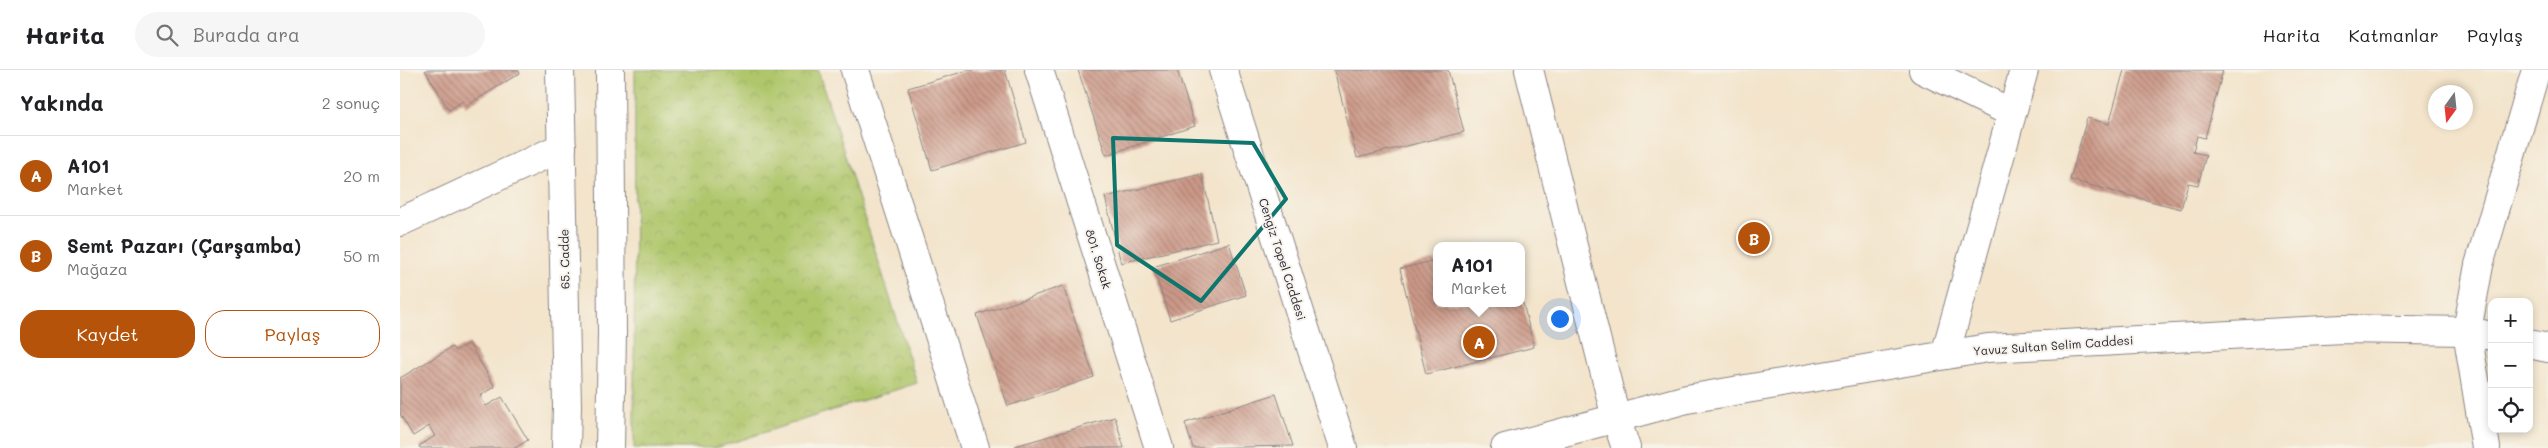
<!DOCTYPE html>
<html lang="tr">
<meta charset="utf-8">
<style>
:root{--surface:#fff;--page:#f6f6f6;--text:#202124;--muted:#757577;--line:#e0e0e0;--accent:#b45309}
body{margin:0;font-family:Mali,sans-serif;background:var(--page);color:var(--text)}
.controls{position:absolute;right:15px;bottom:15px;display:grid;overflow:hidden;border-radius:10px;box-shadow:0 2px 8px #0003}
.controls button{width:45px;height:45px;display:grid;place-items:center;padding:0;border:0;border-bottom:1px solid var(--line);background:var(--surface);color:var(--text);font:25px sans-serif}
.compass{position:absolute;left:2028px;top:15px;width:45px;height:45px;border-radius:50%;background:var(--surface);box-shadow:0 2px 8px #0003;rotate:195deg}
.you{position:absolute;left:1159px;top:248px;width:18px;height:18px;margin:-12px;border:4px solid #fff;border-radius:50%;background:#1a73e8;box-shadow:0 0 0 8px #1a73e833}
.badge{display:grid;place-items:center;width:32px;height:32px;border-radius:50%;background:var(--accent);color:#fff;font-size:16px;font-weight:700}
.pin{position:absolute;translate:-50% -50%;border:2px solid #fff;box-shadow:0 1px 5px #0006}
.popup{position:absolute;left:1033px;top:172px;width:92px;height:65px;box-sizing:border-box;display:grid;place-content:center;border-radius:10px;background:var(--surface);filter:drop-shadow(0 1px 4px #0005);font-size:16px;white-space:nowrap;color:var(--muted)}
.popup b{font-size:19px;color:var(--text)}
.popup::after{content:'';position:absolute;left:50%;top:100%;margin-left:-10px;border:10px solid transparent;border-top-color:var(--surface)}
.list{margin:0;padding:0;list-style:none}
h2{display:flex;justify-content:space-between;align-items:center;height:65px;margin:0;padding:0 20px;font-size:21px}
h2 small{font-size:16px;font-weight:400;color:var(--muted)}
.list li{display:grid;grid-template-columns:32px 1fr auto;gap:15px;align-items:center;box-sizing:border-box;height:80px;padding:0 20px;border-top:1px solid var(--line)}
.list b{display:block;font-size:19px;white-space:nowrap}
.list p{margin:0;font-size:16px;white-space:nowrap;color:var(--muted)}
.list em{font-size:16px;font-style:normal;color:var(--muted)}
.actions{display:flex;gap:10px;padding:15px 20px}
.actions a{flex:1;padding:11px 0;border:1px solid var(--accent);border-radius:20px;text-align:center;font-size:18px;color:var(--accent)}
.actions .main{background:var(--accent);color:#fff}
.icon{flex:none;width:28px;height:28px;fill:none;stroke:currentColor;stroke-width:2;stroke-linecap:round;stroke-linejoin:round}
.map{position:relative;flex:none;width:2148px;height:378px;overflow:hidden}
header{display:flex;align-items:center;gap:30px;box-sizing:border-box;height:70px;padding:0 25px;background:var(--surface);border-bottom:1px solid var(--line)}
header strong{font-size:24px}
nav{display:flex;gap:28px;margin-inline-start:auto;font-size:18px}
.search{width:350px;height:45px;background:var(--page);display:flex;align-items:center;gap:12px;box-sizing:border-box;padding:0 18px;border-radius:28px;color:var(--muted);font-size:19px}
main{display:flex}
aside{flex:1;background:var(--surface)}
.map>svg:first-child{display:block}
.park{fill:url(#park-crowns);stroke:#687453}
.building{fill:url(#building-back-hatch)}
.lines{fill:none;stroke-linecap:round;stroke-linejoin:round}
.street-casing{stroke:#8a8383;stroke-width:30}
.secondary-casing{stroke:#8a8383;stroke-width:30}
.street{stroke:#fff;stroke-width:28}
.secondary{stroke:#fff;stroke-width:28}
.marked{fill:none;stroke:#0f766e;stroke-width:4;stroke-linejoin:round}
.labels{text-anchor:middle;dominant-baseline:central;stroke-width:4;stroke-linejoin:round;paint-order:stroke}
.street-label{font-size:12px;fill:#22223b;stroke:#f7f3e8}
</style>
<header>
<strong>Harita</strong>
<div class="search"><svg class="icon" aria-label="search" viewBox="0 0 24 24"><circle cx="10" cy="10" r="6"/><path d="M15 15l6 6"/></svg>Burada ara</div>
<nav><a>Harita</a><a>Katmanlar</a><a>Paylaş</a></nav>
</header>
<main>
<aside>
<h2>Yakında<small>2 sonuç</small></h2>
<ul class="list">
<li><span class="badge">A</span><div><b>A101</b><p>Market</p></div><em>20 m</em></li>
<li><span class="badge">B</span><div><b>Semt Pazarı (Çarşamba)</b><p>Mağaza</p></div><em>50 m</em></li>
</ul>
<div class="actions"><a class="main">Kaydet</a><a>Paylaş</a></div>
</aside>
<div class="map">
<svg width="2148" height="378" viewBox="0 0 2148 378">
<defs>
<pattern id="park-crowns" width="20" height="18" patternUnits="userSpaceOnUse" patternTransform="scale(1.25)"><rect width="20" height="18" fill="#afc66b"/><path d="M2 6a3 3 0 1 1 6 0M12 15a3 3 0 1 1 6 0" fill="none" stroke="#96aa5e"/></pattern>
<pattern id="building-back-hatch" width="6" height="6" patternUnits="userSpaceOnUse" patternTransform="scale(1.25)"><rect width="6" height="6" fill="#c98"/><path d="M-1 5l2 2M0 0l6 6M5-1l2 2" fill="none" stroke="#a57c70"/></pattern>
</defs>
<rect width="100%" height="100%" fill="#f7f3e8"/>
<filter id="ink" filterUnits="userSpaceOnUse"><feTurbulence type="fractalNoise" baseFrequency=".02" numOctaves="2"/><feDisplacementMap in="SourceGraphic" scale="10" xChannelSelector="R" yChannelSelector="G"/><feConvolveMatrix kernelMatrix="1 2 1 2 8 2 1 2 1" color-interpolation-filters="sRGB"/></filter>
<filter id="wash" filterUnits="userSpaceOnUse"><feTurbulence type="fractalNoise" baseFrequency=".0096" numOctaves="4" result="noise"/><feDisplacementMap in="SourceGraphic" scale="20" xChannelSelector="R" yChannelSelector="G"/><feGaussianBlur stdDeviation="1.12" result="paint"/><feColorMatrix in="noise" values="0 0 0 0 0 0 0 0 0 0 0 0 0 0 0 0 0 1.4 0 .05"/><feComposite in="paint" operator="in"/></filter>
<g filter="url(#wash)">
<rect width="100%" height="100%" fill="#f3e4cb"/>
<!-- park -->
<path class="park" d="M235 0H418L517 313 316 378H234Z"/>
<g id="blocks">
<!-- building -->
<path class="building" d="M25 0H118L120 3 66 36 63 31 49 40Z
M569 0H605L626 72 532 100 508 18Z
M678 0H777L795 56 706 85Z
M934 0H1048L1064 62 957 88Z
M1724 0H1823L1805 68 1797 66 1793 82 1806 85 1798 115 1788 113 1781 139 1670 110 1687 48 1709 54Z
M802 104 817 170 721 193 705 127Z
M829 173 846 225 770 250 753 197Z
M1036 190V233H1123L1134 277 1026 304 1000 199Z
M663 216 694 307 608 336 577 245Z
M69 273 95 317 80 326 86 336 102 327 128 370 115 378H20L19 376 35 366 29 356 13 366 0 344V308L52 277 55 281Z
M876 324 893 376 793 378 785 353Z
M715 347 724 378H616L615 376Z"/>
</g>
</g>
<g filter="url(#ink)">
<use href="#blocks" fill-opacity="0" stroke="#8a8383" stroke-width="1"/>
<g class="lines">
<defs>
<path id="street" d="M455 0 575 378
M639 0 759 378
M823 0 943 378
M1129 0 1216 348 1226 378
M1523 0 1612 43
M0 152 162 77
M2129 274 2148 278
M1545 285 1624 0
M2086 378 2067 261 2092 266"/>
<path id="secondary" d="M160 0 167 336 166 378
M210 0 212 263 210 378
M1105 378 1287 329 1588 278 1942 259 2067 261 2079 195 2136 0"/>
</defs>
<!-- street casing -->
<use href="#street" class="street-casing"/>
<!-- secondary casing -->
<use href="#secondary" class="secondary-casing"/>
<!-- street -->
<use href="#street" class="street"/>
<!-- secondary -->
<use href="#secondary" class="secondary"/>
</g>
</g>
<!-- marked area -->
<path class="marked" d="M713 68 853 73 886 129 801 231 717 175Z"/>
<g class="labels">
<!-- street labels -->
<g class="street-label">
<text transform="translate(164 189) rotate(-91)">65. Cadde</text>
<text transform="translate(699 189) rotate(73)">801. Sokak</text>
<text transform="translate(883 189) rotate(72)">Cengiz Topel Caddesi</text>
<text transform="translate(1653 275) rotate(-4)">Yavuz Sultan Selim Caddesi</text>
</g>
</g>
</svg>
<div class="controls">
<button>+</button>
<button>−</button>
<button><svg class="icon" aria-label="locate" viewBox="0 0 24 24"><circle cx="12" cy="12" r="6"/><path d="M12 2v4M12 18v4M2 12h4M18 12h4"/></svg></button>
</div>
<svg class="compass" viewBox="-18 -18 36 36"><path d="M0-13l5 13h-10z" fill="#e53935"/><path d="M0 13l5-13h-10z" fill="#757577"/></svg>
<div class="you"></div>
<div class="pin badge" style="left:1079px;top:272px">A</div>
<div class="popup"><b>A101</b>Market</div>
<div class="pin badge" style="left:1354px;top:168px">B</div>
</div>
</main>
